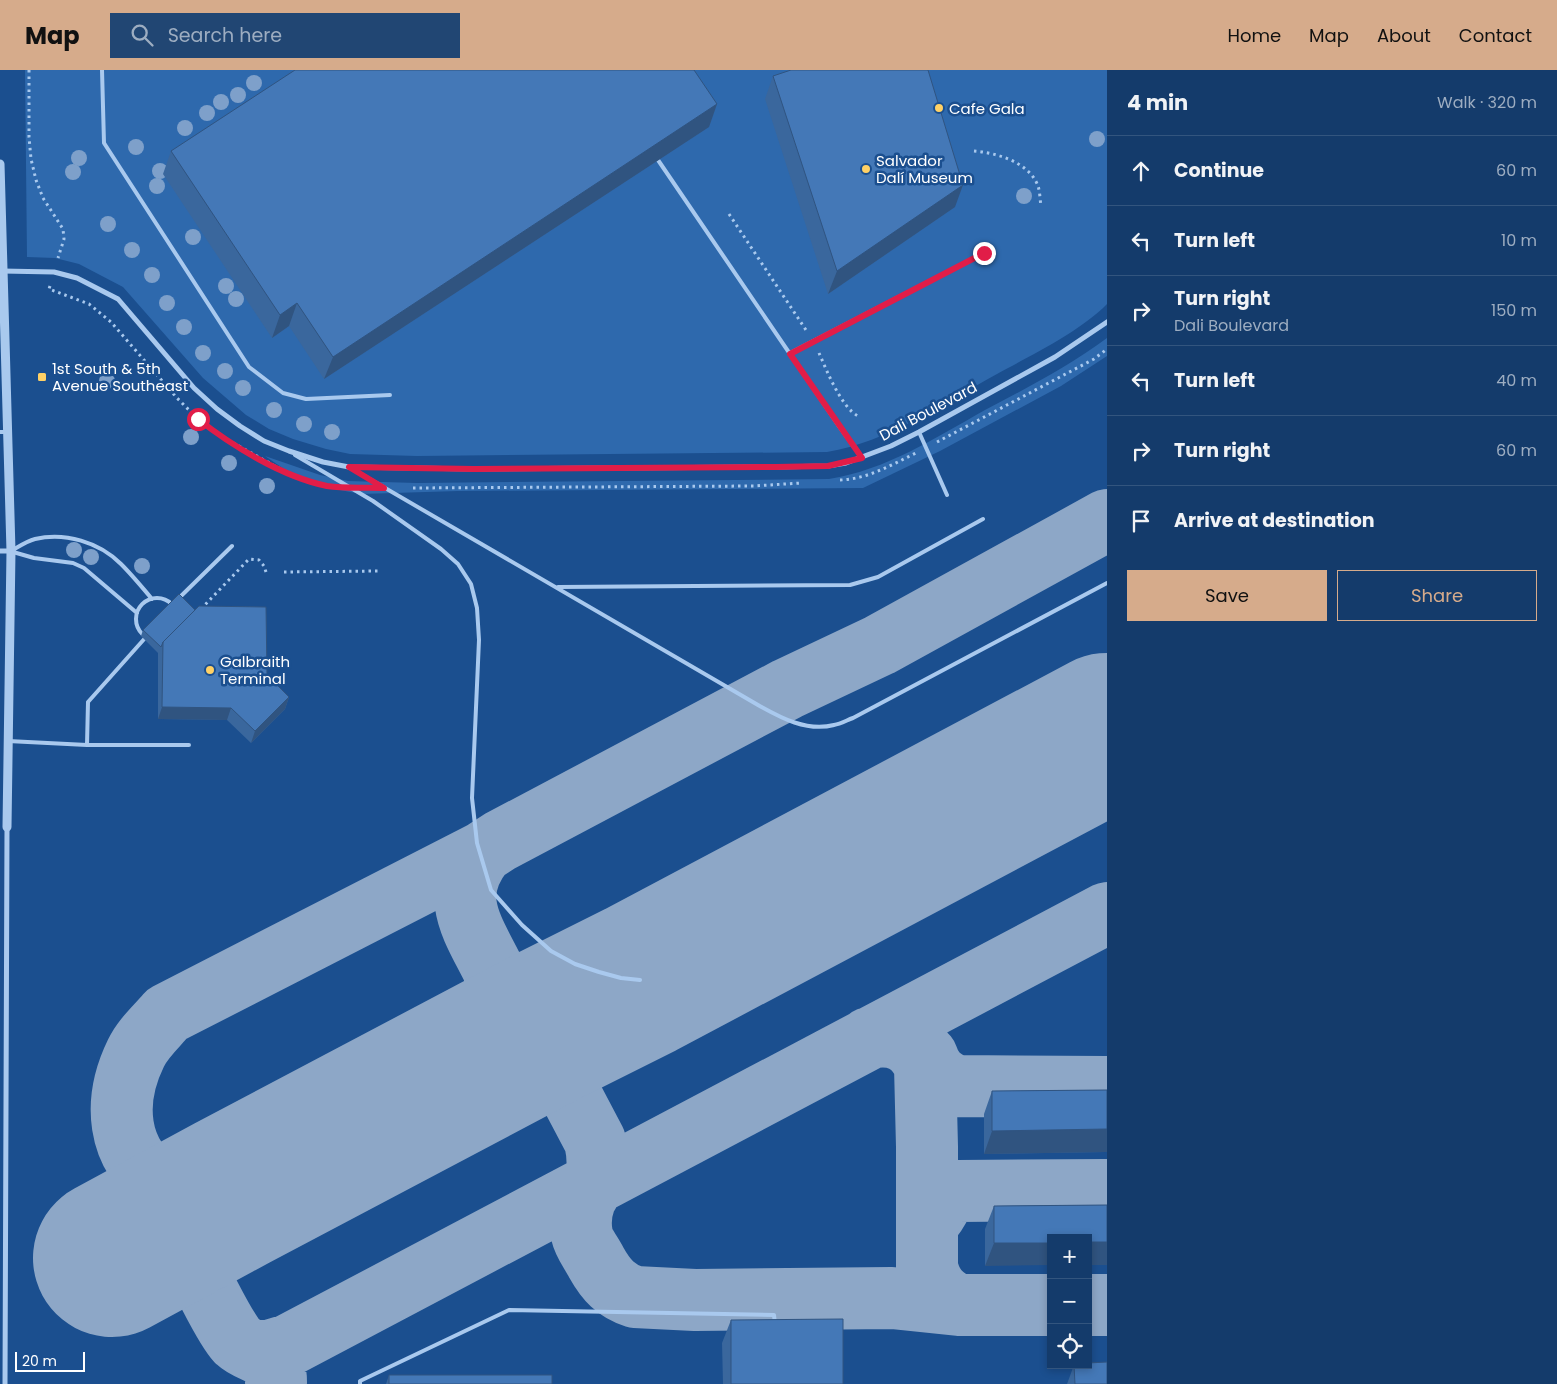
<!DOCTYPE html>
<meta charset="utf-8">
<style>
:root{--surface:#143b6b;--page:#214673;--text:#f1f3f6;--muted:#9dadc1;--line:#33557e;--accent:#d6ab8b}
body{margin:0;font-family:Poppins,sans-serif;background:var(--page);color:var(--text)}
.controls{position:absolute;right:15px;bottom:15px;display:grid;overflow:hidden;border-radius:0px;box-shadow:0 2px 8px #0003}
.controls button{width:45px;height:45px;display:grid;place-items:center;padding:0;border:0;border-bottom:1px solid var(--line);background:var(--surface);color:var(--text);font:25px sans-serif}
.scale{position:absolute;left:15px;bottom:12px;width:70px;box-sizing:border-box;padding-left:5px;border:2px solid #fff;border-top:0;font-size:14px;line-height:18px;white-space:nowrap;color:#fff;-webkit-text-stroke:4px #1b4f8f;paint-order:stroke}
.stop{position:absolute;width:15px;height:15px;margin:-11px;border:4px solid #e11d48;border-radius:50%;background:#fff}
.stop.end{background:#e11d48;border-color:#fff;box-shadow:0 1px 5px #0008}
.list{margin:0;padding:0;list-style:none}
h2{display:flex;justify-content:space-between;align-items:center;height:65px;margin:0;padding:0 20px;font-size:21px}
h2 small{font-size:16px;font-weight:400;color:var(--muted)}
.list li{display:grid;grid-template-columns:32px 1fr auto;gap:15px;align-items:center;box-sizing:border-box;height:70px;padding:0 20px;border-top:1px solid var(--line)}
.list b{display:block;font-size:19px;white-space:nowrap}
.list p{margin:0;font-size:16px;white-space:nowrap;color:var(--muted)}
.list em{font-size:16px;font-style:normal;color:var(--muted)}
.actions{display:flex;gap:10px;padding:15px 20px}
.actions a{flex:1;padding:11px 0;border:1px solid var(--accent);border-radius:0px;text-align:center;font-size:18px;color:var(--accent)}
.actions .main{background:var(--accent);color:#111}
.icon{flex:none;width:28px;height:28px;fill:none;stroke:currentColor;stroke-width:2;stroke-linecap:round;stroke-linejoin:round}
.map{position:relative;flex:none;width:1107px;height:1314px;overflow:hidden}
header{display:flex;align-items:center;gap:30px;box-sizing:border-box;height:70px;padding:0 25px;background:var(--accent);color:#111}
header strong{font-size:24px}
nav{display:flex;gap:28px;margin-inline-start:auto;font-size:18px}
.search{width:350px;height:45px;background:var(--page);display:flex;align-items:center;gap:12px;box-sizing:border-box;padding:0 18px;border-radius:0px;color:var(--muted);font-size:19px}
main{display:flex}
aside{flex:1;background:var(--surface)}
.map>svg:first-child{display:block}
.green{fill:#2e69ad}
.lines{fill:none;stroke-linecap:round;stroke-linejoin:round}
.taxiway{stroke:#8da7c7;stroke-width:62}
.runway{stroke:#8da7c7;stroke-width:158}
.path{stroke:#a9c9ee;stroke-width:3;stroke-dasharray:2.5 4;stroke-linecap:butt}
.service{stroke:#a9c9ee;stroke-width:4}
.minor{stroke:#a9c9ee;stroke-width:5}
.tertiary{stroke:#a9c9ee;stroke-width:9}
.tree{fill:#7ea0ca}
.wall{fill:#3a679d}
.shaded-wall{fill:#305480}
.building{fill:#4478b7;stroke:#305480}
.route{stroke:#e11d48;stroke-width:6}
.poi-dot{fill:#ffd166;stroke:#1b4f8f;stroke-width:2}
.labels{text-anchor:middle;dominant-baseline:central;stroke-width:5;stroke-linejoin:round;paint-order:stroke}
.poi-label{font-size:15px;fill:#fff;stroke:#1b4f8f;text-anchor:start}
.street-label{font-size:15px;fill:#fff;stroke:#1b4f8f}
</style>
<header>
<strong>Map</strong>
<div class="search"><svg class="icon" aria-label="search" viewBox="0 0 24 24"><circle cx="10" cy="10" r="6"/><path d="M15 15l6 6"/></svg>Search here</div>
<nav><a>Home</a><a>Map</a><a>About</a><a>Contact</a></nav>
</header>
<main>
<div class="map">
<svg width="1107" height="1314" viewBox="0 0 1107 1314">
<rect width="100%" height="100%" fill="#1b4f8f"/>
<!-- green -->
<path class="green" d="M25 0H1107V234C1081 261 1030 286 997 304 944 333 888 372 827 382L417 386 350 384 326 379 293 369 269 359 246 345 203 308 123 217 79 194 55 188 27 187Z
M1107 268V286L1061 316 940 381 863 418 458 421 361 424 319 416 284 399 265 386 320 405 348 411 417 413 829 409C886 400 935 368 985 340 1027 318 1069 296 1107 268Z"/>
<g class="lines">
<!-- taxiway -->
<path class="taxiway" d="M483 782C448 826 472 857 493 899
M869 968C895 963 914 971 925 996L927 1077V1197C931 1216 941 1227 959 1235
M927 986C932 1002 941 1010 957 1016L1107 1017
M483 990C489 982 496 972 499 962 504 944 498 916 493 899 523 934 548 949 593 933
M555 995 595 1071C598 1085 599 1100 594 1113 592 1119 587 1125 585 1130 581 1141 580 1155 582 1165 584 1174 592 1184 596 1192 606 1210 616 1221 635 1227L695 1230 892 1228 959 1235H1051
M232 1123C223 1125 213 1129 202 1129 189 1130 175 1123 163 1116 115 1085 113 1030 136 983 143 968 157 956 167 944L483 782 500 771 787 619 880 575 1107 450
M214 1132C207 1143 194 1154 192 1168 190 1178 192 1189 196 1198 202 1211 228 1263 237 1271 254 1287 276 1279 276 1312
M927 1153C941 1143 939 1125 958 1121L1107 1120
M1088 1235H1107
M255 1281H269L289 1275 1107 843"/>
<!-- runway -->
<path class="runway" d="M112 1188 232 1123 550 955 640 910 1107 662"/>
<!-- path -->
<path class="path" d="M29 0V67L31 89 36 110 43 128 63 159 64 169 58 188
M974 81C997 83 1029 92 1038 116 1040 122 1040 130 1041 136
M729 144 806 260
M50 216 49 219 89 234 111 252 177 328 198 349 217 364 293 406 310 411
M819 283C827 301 841 337 858 346
M937 372 1094 289 1107 279
M840 410C868 409 891 395 916 383
M413 418 754 416 801 413
M284 502 379 501
M201 539 249 489 259 490 264 496 266 502"/>
<!-- service -->
<path class="service" d="M102 0 104 73 249 297 283 323 306 329 390 325
M658 90 839 356 862 388
M790 283 984 183
M0 362H8
M919 362 947 425
M295 385 373 431 441 479 458 494 471 514 477 538 479 570 472 728 477 773 491 820 522 855 551 881 575 894 599 902 621 908 640 910
M349 397 758 635C781 648 807 662 834 655 841 654 847 650 853 648L1107 513
M11 481C18 477 27 471 35 469 65 462 99 472 121 494 132 505 142 517 152 529
M13 482 34 488 73 493 84 498 137 543
M558 517 850 515 878 507 983 449
M136 549a21 21 0 1 1 42 0a21 21 0 1 1-42 0Z
M179 528 232 476
M8 671 87 675H189
M87 675 88 632 146 567
M360 1314V1311L509 1240 774 1245 775 1254"/>
<!-- minor -->
<path class="minor" d="M2 201 54 202 77 208 118 229 194 318 217 339 240 356 264 371 289 381 323 392 349 397 474 399 776 397 828 396 846 393 891 376 919 362 1055 287 1107 252
M0 481H11
M5 1314 7 757"/>
<!-- tertiary -->
<path class="tertiary" d="M0 94 11 481 7 757"/>
</g>
<!-- trees -->
<g class="tree">
<circle cx="254" cy="13" r="8"/>
<circle cx="238" cy="25" r="8"/>
<circle cx="221" cy="32" r="8"/>
<circle cx="207" cy="43" r="8"/>
<circle cx="185" cy="58" r="8"/>
<circle cx="1097" cy="69" r="8"/>
<circle cx="136" cy="77" r="8"/>
<circle cx="79" cy="88" r="8"/>
<circle cx="160" cy="101" r="8"/>
<circle cx="73" cy="102" r="8"/>
<circle cx="157" cy="116" r="8"/>
<circle cx="1024" cy="126" r="8"/>
<circle cx="108" cy="154" r="8"/>
<circle cx="193" cy="167" r="8"/>
<circle cx="132" cy="180" r="8"/>
<circle cx="152" cy="205" r="8"/>
<circle cx="226" cy="216" r="8"/>
<circle cx="236" cy="229" r="8"/>
<circle cx="167" cy="233" r="8"/>
<circle cx="184" cy="257" r="8"/>
<circle cx="203" cy="283" r="8"/>
<circle cx="225" cy="301" r="8"/>
<circle cx="107" cy="311" r="8"/>
<circle cx="243" cy="318" r="8"/>
<circle cx="274" cy="340" r="8"/>
<circle cx="304" cy="354" r="8"/>
<circle cx="332" cy="362" r="8"/>
<circle cx="191" cy="367" r="8"/>
<circle cx="229" cy="393" r="8"/>
<circle cx="267" cy="416" r="8"/>
<circle cx="74" cy="480" r="8"/>
<circle cx="91" cy="487" r="8"/>
<circle cx="142" cy="496" r="8"/>
</g>
<!-- wall -->
<path class="wall" d="M773 6 955 137 828 224 765 29Z
M717 34 709 57 324 309 289 256 272 268 163 104 171 81Z
M195 540 267 605 289 627 285 639 251 673 227 650 158 649V583L141 566 143 560Z
M1107 1020V1082L984 1084V1044L992 1021Z
M1107 1135V1195H1088V1168L985 1196V1159L994 1136Z
M731 1250 843 1314H723L722 1273Z
M1074 1295H1088L1107 1314H1067Z
M389 1305 552 1314H386Z"/>
<!-- shaded-wall -->
<path class="shaded-wall" d="M717 34 709 57 324 309 333 287Z
M963 115 955 137 828 224 837 201Z
M297 233 289 256 272 268 280 245Z
M289 627 285 639 251 673 255 661Z
M162 637 231 638 227 650 158 649Z
M1107 1059V1082L984 1084 992 1061Z
M1088 1172H1107V1195H1088Z
M994 1173H1051V1195L985 1196Z"/>
<!-- building -->
<path class="building" d="M295 0H694L717 34 333 287 297 233 280 245 171 81Z
M791 0H928L963 115 837 201 773 6Z
M179 524 195 540 163 572 161 577 143 560Z
M199 536 266 537 267 605 289 627 255 661 231 638 162 637 163 572Z
M1107 1020V1059L992 1061V1021Z
M1107 1135V1172H1088V1168H1051V1173H994V1136Z
M843 1249V1314H731V1250Z
M1107 1292V1314H1075L1074 1295H1088V1293Z
M389 1305H552V1314H389Z"/>
<g class="lines">
<!-- route -->
<path class="route" d="M198 349C232 376 283 407 327 416 345 419 366 417 384 418L349 397 474 399 776 397 828 396 862 388 790 284 984 183"/>
</g>
<!-- markers -->
<g class="poi-dot">
<circle cx="939" cy="38" r="5"/>
<circle cx="866" cy="99" r="5"/>
<rect x="37" y="302" width="10" height="10" rx="2.5"/>
<circle cx="210" cy="600" r="5"/>
</g>
<g class="labels">
<!-- poi labels -->
<g class="poi-label">
<text x="949" y="38">Cafe Gala</text>
<text x="876" y="90">Salvador<tspan x="876" dy="17">Dalí Museum</tspan></text>
<text x="52" y="298">1st South &amp; 5th<tspan x="52" dy="17">Avenue Southeast</tspan></text>
<text x="220" y="591">Galbraith<tspan x="220" dy="17">Terminal</tspan></text>
</g>
<!-- street labels -->
<g class="street-label">
<text transform="translate(928 341) rotate(-28)">Dali Boulevard</text>
</g>
</g>
</svg>
<div class="controls">
<button>+</button>
<button>−</button>
<button><svg class="icon" aria-label="locate" viewBox="0 0 24 24"><circle cx="12" cy="12" r="6"/><path d="M12 2v4M12 18v4M2 12h4M18 12h4"/></svg></button>
</div>
<div class="scale">20 m</div>
<div class="stop" style="left:198px;top:349px"></div>
<div class="stop end" style="left:984px;top:183px"></div>
</div>
<aside>
<h2>4 min<small>Walk · 320 m</small></h2>
<ul class="list">
<li><svg class="icon" aria-label="ahead" viewBox="0 0 24 24"><path d="M12 20V5M6 11l6-6 6 6"/></svg><div><b>Continue</b></div><em>60 m</em></li>
<li><svg class="icon" aria-label="left" viewBox="0 0 24 24"><path d="M17 20v-9H6M10 6l-5 5 5 5"/></svg><div><b>Turn left</b></div><em>10 m</em></li>
<li><svg class="icon" aria-label="right" viewBox="0 0 24 24"><path d="M7 20v-9h11M14 6l5 5-5 5"/></svg><div><b>Turn right</b><p>Dali Boulevard</p></div><em>150 m</em></li>
<li><svg class="icon" aria-label="left" viewBox="0 0 24 24"><path d="M17 20v-9H6M10 6l-5 5 5 5"/></svg><div><b>Turn left</b></div><em>40 m</em></li>
<li><svg class="icon" aria-label="right" viewBox="0 0 24 24"><path d="M7 20v-9h11M14 6l5 5-5 5"/></svg><div><b>Turn right</b></div><em>60 m</em></li>
<li><svg class="icon" aria-label="arrive" viewBox="0 0 24 24"><path d="M6 21V4h12l-3 4 3 4H6"/></svg><div><b>Arrive at destination</b></div></li>
</ul>
<div class="actions"><a class="main">Save</a><a>Share</a></div>
</aside>
</main>
